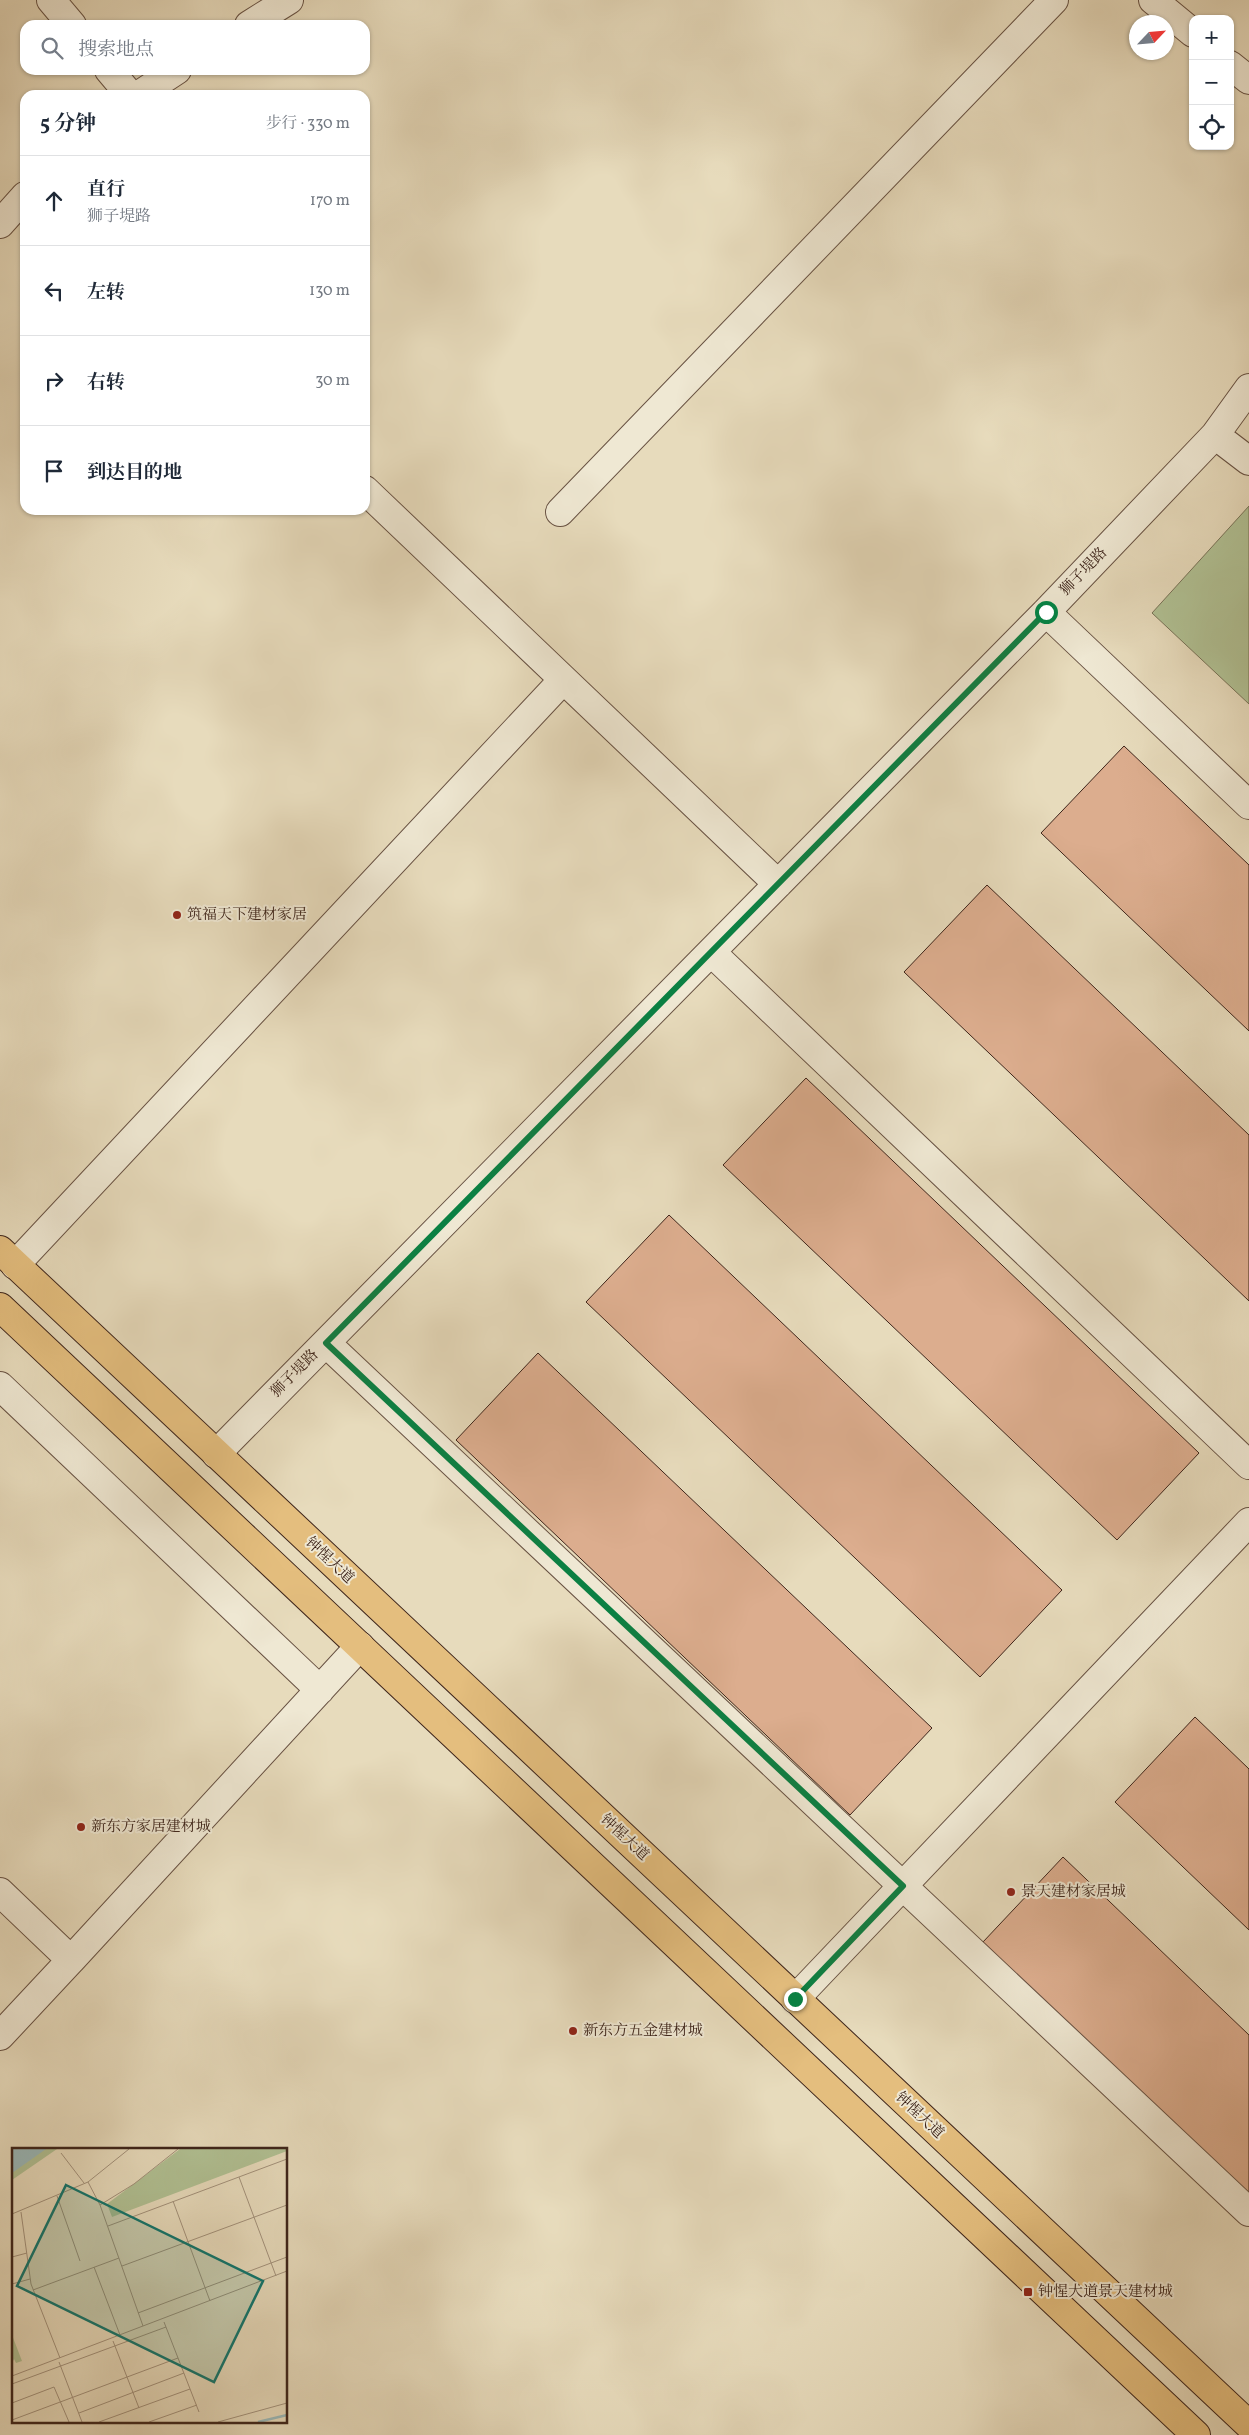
<!DOCTYPE html>
<html lang="zh">
<meta charset="utf-8">
<style>
:root{--surface:#fff;--page:#f6f6f7;--text:#1f2937;--muted:#747a83;--line:#e0e1e3}
body{margin:0;font-family:Vollkorn,"Noto Serif SC",serif;background:var(--page);color:var(--text)}
.controls{position:absolute;right:15px;top:15px;display:grid;overflow:hidden;border-radius:10px;box-shadow:0 1px 4px #0004}
.controls button{width:45px;height:45px;display:grid;place-items:center;padding:0;border:0;border-bottom:1px solid var(--line);background:var(--surface);color:var(--text);font:25px sans-serif}
.compass{position:absolute;left:1129px;top:15px;width:45px;height:45px;border-radius:50%;background:var(--surface);box-shadow:0 1px 4px #0004;rotate:64deg}
.stop{position:absolute;width:15px;height:15px;margin:-11px;border:4px solid #0b8043;border-radius:50%;background:#fff}
.stop.end{background:#0b8043;border-color:#fff;box-shadow:0 1px 5px #0008}
.list{margin:0;padding:0;list-style:none}
h2{display:flex;justify-content:space-between;align-items:center;height:65px;margin:0;padding:0 20px;font-size:21px}
h2 small{font-size:16px;font-weight:400;color:var(--muted)}
.list li{display:grid;grid-template-columns:32px 1fr auto;gap:15px;align-items:center;box-sizing:border-box;height:90px;padding:0 20px;border-top:1px solid var(--line)}
.list b{display:block;font-size:19px;white-space:nowrap}
.list p{margin:0;font-size:16px;white-space:nowrap;color:var(--muted)}
.list em{font-size:16px;font-style:normal;color:var(--muted)}
.icon{flex:none;width:28px;height:28px;fill:none;stroke:currentColor;stroke-width:2;stroke-linecap:round;stroke-linejoin:round}
.map{position:relative;flex:none;width:1249px;height:2435px;overflow:hidden}
.search{position:absolute;background:var(--surface);box-shadow:0 1px 4px #0004;left:20px;top:20px;width:350px;height:55px;display:flex;align-items:center;gap:12px;box-sizing:border-box;padding:0 18px;border-radius:15px;color:var(--muted);font-size:19px}
.panel{position:absolute;background:var(--surface);box-shadow:0 1px 4px #0004;left:20px;top:90px;width:350px;height:425px;border-radius:15px}
.map>svg:first-child{display:block}
.green{fill:#b1c194;stroke:#787358}
.building{fill:#dcad8e;stroke:#3e251b}
.lines{fill:none;stroke-linecap:round;stroke-linejoin:round}
.minor-casing{stroke:#685243;stroke-width:30}
.major-casing{stroke:#3e251b;stroke-width:30}
.minor{stroke:#efe8d3;stroke-width:28}
.major{stroke:#e4be7e;stroke-width:28}
.route{stroke:#0b8043;stroke-width:6}
.poi-dot{fill:#8f2418;stroke:#efe8d3;stroke-width:2}
.labels{text-anchor:middle;dominant-baseline:central;stroke-width:4;stroke-linejoin:round;paint-order:stroke}
.street-label{font-size:15px;fill:#3e251b;stroke:#efe8d3}
.poi-label{font-size:15px;fill:#3e251b;stroke:#efe8d3;text-anchor:start}
.inset-river{fill:none;stroke:#9ab9ba;stroke-width:2.5}
.inset-road{fill:none;stroke:#a3927c;stroke-width:1}
.view{fill:#0f766e;fill-opacity:0.15;stroke:#0f766e;stroke-width:2.5}
.inset-edge{fill:none;stroke:#3e251b;stroke-width:2.5}
</style>
<div class="map">
<svg width="1249" height="2435" viewBox="0 0 1249 2435">
<rect width="100%" height="100%" fill="#e7dbbc"/>
<filter id="stains"><feTurbulence type="fractalNoise" baseFrequency=".004" numOctaves="4"/><feColorMatrix values="0 0 0 0 .2 0 0 0 0 .09 0 0 0 0 .02 0 0 0 .5 -.17"/></filter>
<radialGradient id="worn" r=".72"><stop offset=".6" stop-color="#630" stop-opacity="0"/><stop offset="1" stop-color="#630" stop-opacity=".3"/></radialGradient>
<!-- green -->
<path class="green" d="M1249 506V704L1152 613Z"/>
<!-- building -->
<path class="building" d="M1124 746 1249 865V1031L1041 833Z
M987 885 1249 1135V1301L904 972Z
M806 1078 1199 1453 1117 1540 723 1165Z
M669 1215 1062 1590 980 1677 586 1302Z
M538 1353 932 1728 850 1815 456 1440Z
M1195 1717 1249 1769V1930L1115 1802Z
M1063 1857 1249 2035V2196L983 1942Z"/>
<g class="lines">
<defs>
<path id="minor" d="M51 0 72 25
M1153 0 1193 33
M249 25 289 0
M1230 65 1249 80
M109 70 130 95
M139 95 177 70
M0 224 25 196
M1215 435 1249 461
M365 490 778 884
M560 512 1054 0
M1046 612 1249 805
M711 952 1249 1465
M15 1265 563 680
M326 1343 1249 2212
M0 1386 320 1690
M216 1454 1046 612 1215 435 1249 388
M0 1892 71 1960 0 2036
M71 1960 360 1646
M795 1999 1249 1522"/>
<path id="major" d="M0 1250 1249 2425
M0 1307 1196 2435"/>
</defs>
<!-- minor casing -->
<use href="#minor" class="minor-casing"/>
<!-- major casing -->
<use href="#major" class="major-casing"/>
<!-- minor -->
<use href="#minor" class="minor"/>
<!-- major -->
<use href="#major" class="major"/>
</g>
<g class="lines">
<!-- route -->
<path class="route" d="M795 1999 903 1886 326 1343 1046 612"/>
</g>
<!-- markers -->
<g class="poi-dot">
<circle cx="177" cy="915" r="5"/>
<circle cx="81" cy="1827" r="5"/>
<circle cx="1011" cy="1892" r="5"/>
<circle cx="573" cy="2031" r="5"/>
<rect x="1023" y="2287" width="10" height="10" rx="2.5"/>
</g>
<g class="labels">
<!-- street labels -->
<g class="street-label">
<text transform="translate(1084 572) rotate(-46)">狮子堤路</text>
<text transform="translate(295 1374) rotate(-45)">狮子堤路</text>
<text transform="translate(329 1561) rotate(43)">钟惺大道</text>
<text transform="translate(624 1838) rotate(43)">钟惺大道</text>
<text transform="translate(919 2116) rotate(43)">钟惺大道</text>
</g>
<!-- poi labels -->
<g class="poi-label">
<text x="187" y="915">筑福天下建材家居</text>
<text x="91" y="1827">新东方家居建材城</text>
<text x="1021" y="1892">景天建材家居城</text>
<text x="583" y="2031">新东方五金建材城</text>
<text x="1038" y="2292">钟惺大道景天建材城</text>
</g>
</g>
<!-- overview -->
<g transform="translate(12 2148)">
<rect width="275" height="275" fill="#e7dbbc"/>
<path d="M0 1H45L0 32ZM168 1H275V3L100 69 95 56ZM0 187 10 213 4 215 2 211 0 215Z" fill="#b1c194"/>
<path d="M0 1H34L0 25Z" fill="#9ab9ba"/>
<path class="inset-river" d="M246 274 275 267"/>
<path class="inset-road" d="M49 5 72 35M227 29 264 128M76 34 88 57 131 178M45 48 68 113M161 53 198 153M88 57 122 36 166 1M9 64 19 136 48 210M0 66 76 34 117 1M96 78 275 11M0 109 15 105M110 118 275 57M82 119 108 187M0 136 18 131M21 142 107 110M126 165 275 109M152 174 166 210M101 193 127 260M47 214 70 274M0 228 275 123M0 236 154 179M0 255 42 239 57 274M67 265 172 225M0 272 166 210 187 264M87 274 178 241M137 274 185 257M206 274 275 255"/>
<path class="view" d="M54 37 251 133 202 234 5 138Z"/>
<rect width="275" height="275" class="inset-edge"/>
</g>
<rect width="100%" height="100%" filter="url(#stains)"/>
<rect width="100%" height="100%" fill="url(#worn)"/>
</svg>
<div class="controls">
<button>+</button>
<button>−</button>
<button><svg class="icon" aria-label="locate" viewBox="0 0 24 24"><circle cx="12" cy="12" r="6"/><path d="M12 2v4M12 18v4M2 12h4M18 12h4"/></svg></button>
</div>
<svg class="compass" viewBox="-18 -18 36 36"><path d="M0-13l5 13h-10z" fill="#e53935"/><path d="M0 13l5-13h-10z" fill="#747a83"/></svg>
<div class="stop" style="left:1046px;top:612px"></div>
<div class="stop end" style="left:795px;top:1999px"></div>
<div class="search"><svg class="icon" aria-label="search" viewBox="0 0 24 24"><circle cx="10" cy="10" r="6"/><path d="M15 15l6 6"/></svg>搜索地点</div>
<section class="panel">
<h2>5 分钟<small>步行 · 330 m</small></h2>
<ul class="list">
<li><svg class="icon" aria-label="ahead" viewBox="0 0 24 24"><path d="M12 20V5M6 11l6-6 6 6"/></svg><div><b>直行</b><p>狮子堤路</p></div><em>170 m</em></li>
<li><svg class="icon" aria-label="left" viewBox="0 0 24 24"><path d="M17 20v-9H6M10 6l-5 5 5 5"/></svg><div><b>左转</b></div><em>130 m</em></li>
<li><svg class="icon" aria-label="right" viewBox="0 0 24 24"><path d="M7 20v-9h11M14 6l5 5-5 5"/></svg><div><b>右转</b></div><em>30 m</em></li>
<li><svg class="icon" aria-label="arrive" viewBox="0 0 24 24"><path d="M6 21V4h12l-3 4 3 4H6"/></svg><div><b>到达目的地</b></div></li>
</ul>
</section>
</div>
